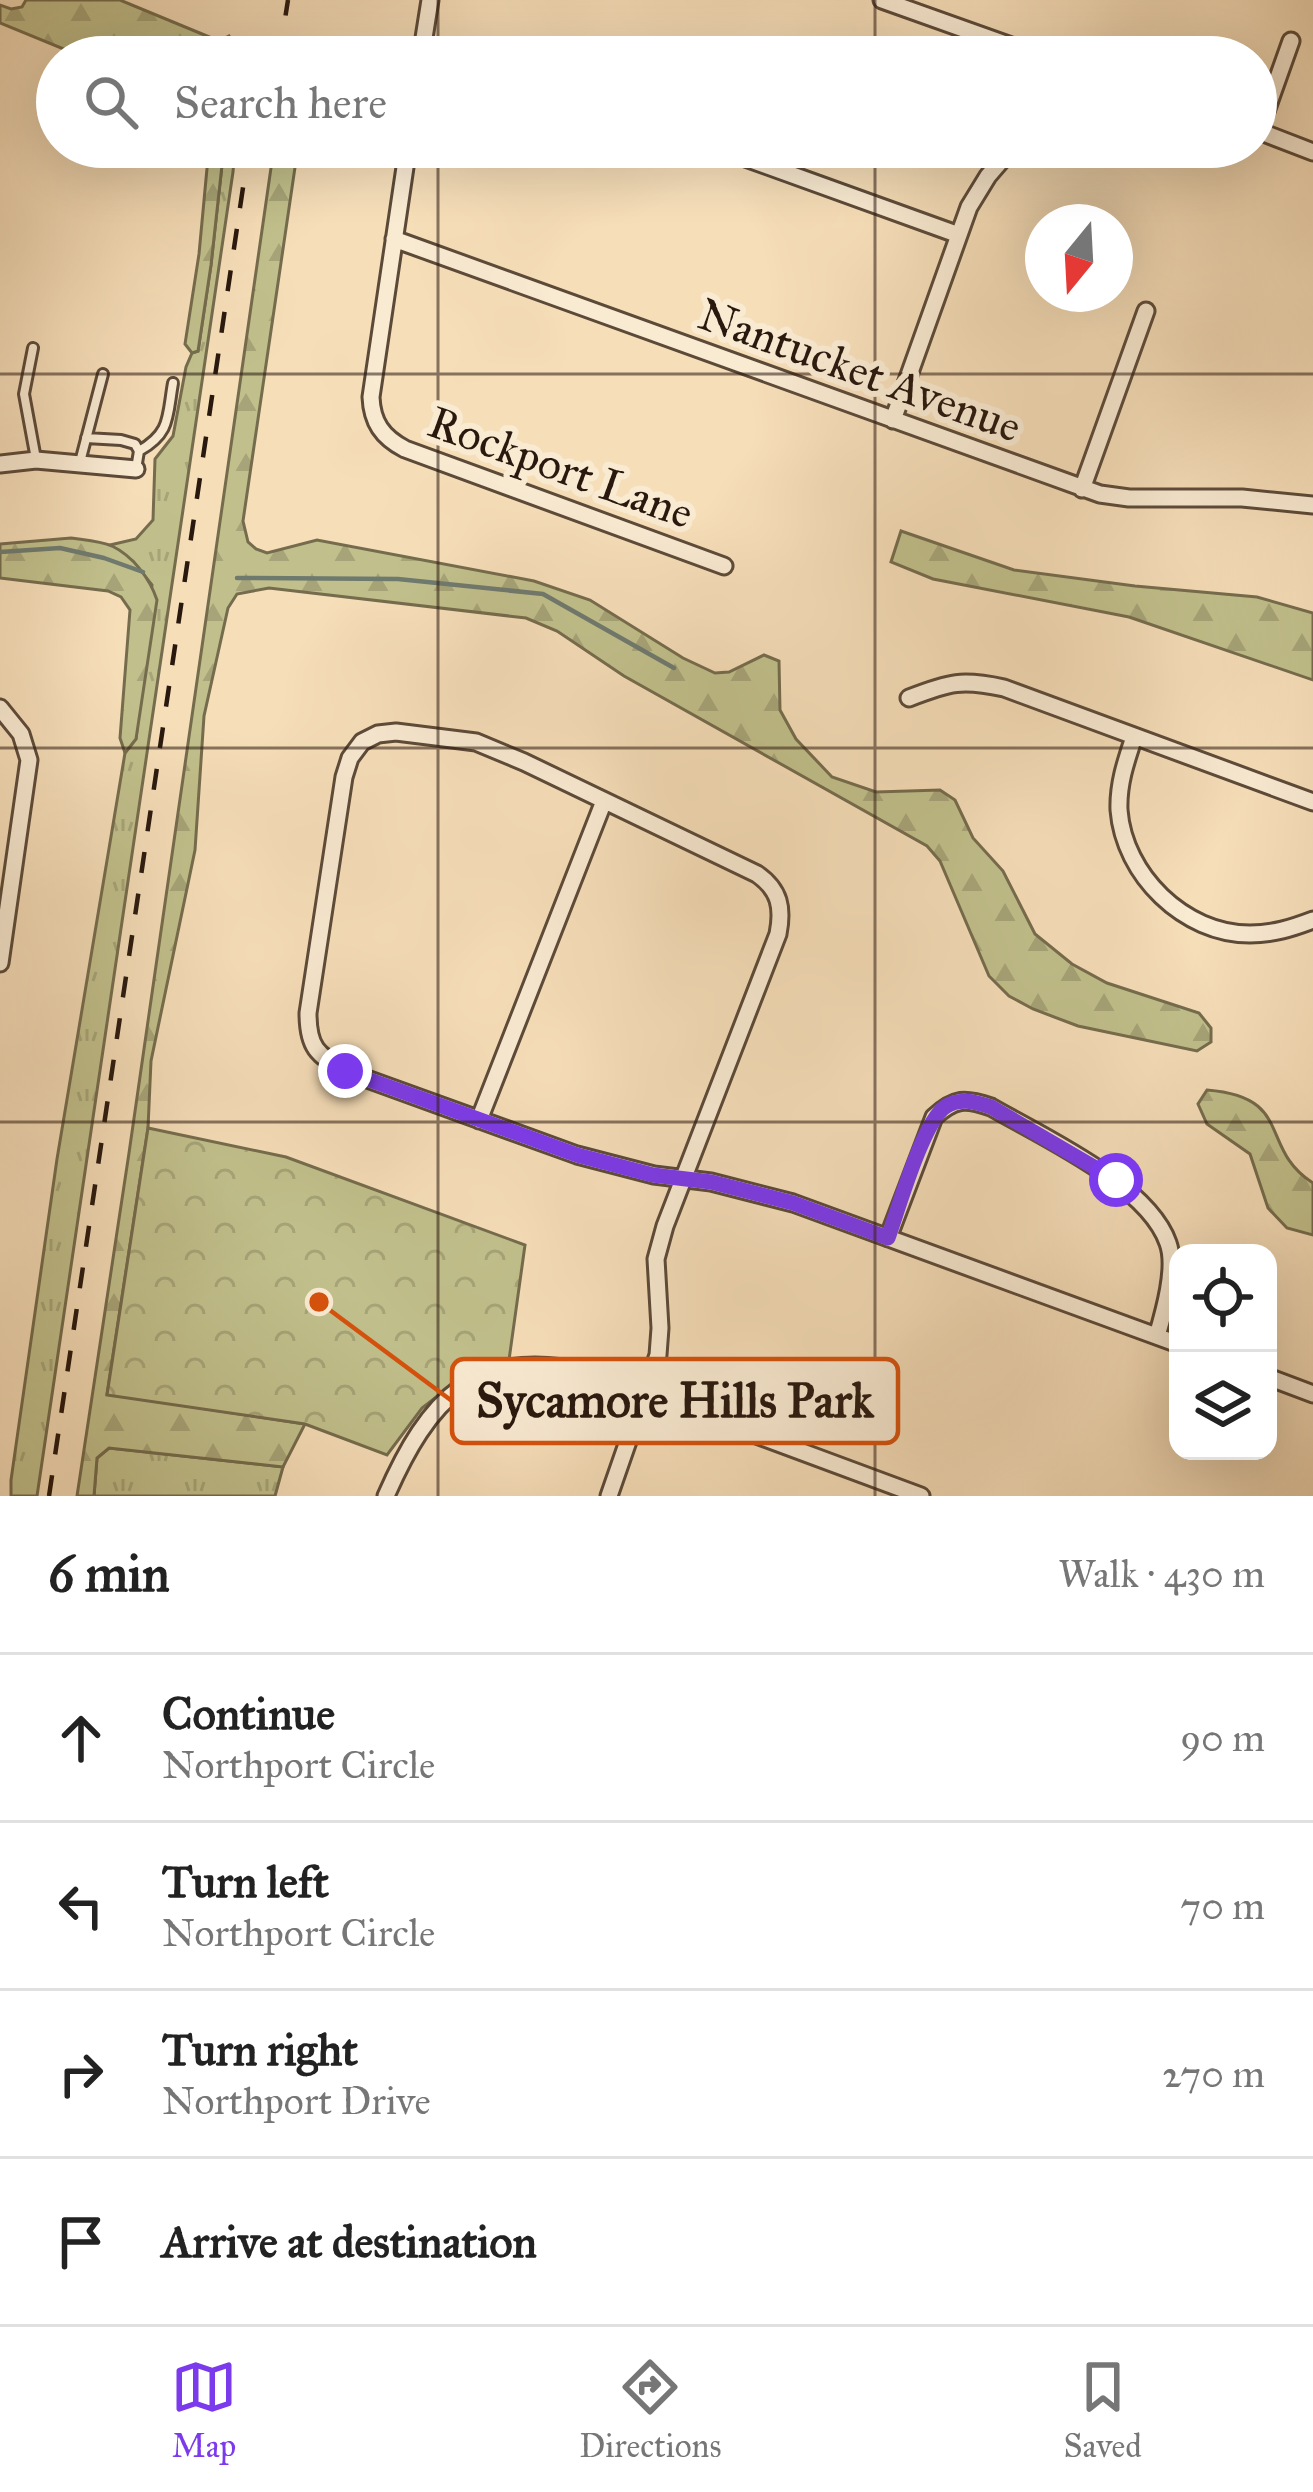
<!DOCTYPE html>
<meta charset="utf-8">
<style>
:root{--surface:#fff;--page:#f2f2f2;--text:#222;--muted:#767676;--line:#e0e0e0;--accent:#7c3aed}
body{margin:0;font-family:"IM FELL Great Primer",serif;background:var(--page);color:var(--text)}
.controls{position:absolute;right:36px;bottom:36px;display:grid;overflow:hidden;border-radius:24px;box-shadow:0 12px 48px #0002}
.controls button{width:108px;height:108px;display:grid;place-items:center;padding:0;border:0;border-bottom:3px solid var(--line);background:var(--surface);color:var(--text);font:60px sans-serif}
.compass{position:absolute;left:1025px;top:204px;width:108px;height:108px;border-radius:50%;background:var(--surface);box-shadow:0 12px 48px #0002;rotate:198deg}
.stop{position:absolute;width:36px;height:36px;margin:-27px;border:9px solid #7c3aed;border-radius:50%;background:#fff}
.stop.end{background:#7c3aed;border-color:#fff;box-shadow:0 3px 12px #0008}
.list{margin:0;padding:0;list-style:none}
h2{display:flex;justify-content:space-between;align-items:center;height:156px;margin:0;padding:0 48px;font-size:51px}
h2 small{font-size:39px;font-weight:400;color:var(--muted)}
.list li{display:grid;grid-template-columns:78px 1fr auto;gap:36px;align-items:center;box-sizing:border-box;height:168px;padding:0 48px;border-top:3px solid var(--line)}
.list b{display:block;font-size:45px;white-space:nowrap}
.list p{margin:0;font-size:39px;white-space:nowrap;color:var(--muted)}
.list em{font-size:39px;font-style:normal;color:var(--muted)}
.icon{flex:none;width:66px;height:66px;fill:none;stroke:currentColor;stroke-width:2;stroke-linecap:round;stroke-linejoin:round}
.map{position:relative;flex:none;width:1313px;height:1496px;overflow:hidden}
.search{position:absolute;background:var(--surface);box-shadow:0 12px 48px #0002;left:36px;right:36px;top:36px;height:132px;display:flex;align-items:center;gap:30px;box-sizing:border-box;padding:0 42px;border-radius:66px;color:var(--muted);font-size:45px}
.sheet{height:828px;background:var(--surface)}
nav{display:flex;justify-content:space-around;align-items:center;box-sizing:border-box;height:168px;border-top:3px solid var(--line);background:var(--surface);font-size:33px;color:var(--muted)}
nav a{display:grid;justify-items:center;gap:6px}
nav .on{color:var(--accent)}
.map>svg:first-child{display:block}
.grass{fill:url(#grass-tufts);stroke:#756c4d;stroke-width:3}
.forest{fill:url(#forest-firs);stroke:#756c4d;stroke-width:3}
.park{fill:url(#park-crowns);stroke:#756c4d;stroke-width:3}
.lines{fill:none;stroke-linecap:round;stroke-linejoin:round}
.stream{stroke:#6f7a6f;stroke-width:4.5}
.lane-casing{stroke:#5c4a39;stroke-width:14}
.street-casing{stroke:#5c4a39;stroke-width:21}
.lane{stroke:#f9ead2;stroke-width:8}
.street{stroke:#f9ead2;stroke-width:15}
.rail{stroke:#29180e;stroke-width:4.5;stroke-dasharray:21 21;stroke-linecap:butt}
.route{stroke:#7c3aed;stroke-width:15}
.grid{fill:none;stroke:#29180e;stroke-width:3;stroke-opacity:0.55}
.labels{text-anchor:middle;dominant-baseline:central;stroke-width:12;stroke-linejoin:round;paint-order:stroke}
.street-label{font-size:45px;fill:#29180e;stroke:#f9ead2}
.leader{fill:none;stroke:#d5520c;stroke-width:4.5}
.callout-dot{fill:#d5520c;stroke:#f9ead2;stroke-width:4.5}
.callout{fill:#f9ead2;stroke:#d5520c;stroke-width:4.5}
.callout-label{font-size:48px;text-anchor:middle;font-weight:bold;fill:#29180e}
</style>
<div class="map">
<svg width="1313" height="1496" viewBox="0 0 1313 1496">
<defs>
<pattern id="grass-tufts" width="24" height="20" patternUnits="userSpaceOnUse" patternTransform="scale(3)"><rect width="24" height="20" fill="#c1c08c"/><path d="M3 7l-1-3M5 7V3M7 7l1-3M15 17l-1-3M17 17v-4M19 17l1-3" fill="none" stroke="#a6a478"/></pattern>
<pattern id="forest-firs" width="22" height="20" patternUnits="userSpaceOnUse" patternTransform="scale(3)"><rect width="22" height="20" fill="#c1c08c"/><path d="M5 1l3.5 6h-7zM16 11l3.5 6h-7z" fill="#a6a478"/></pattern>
<pattern id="park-crowns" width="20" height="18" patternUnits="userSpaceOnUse" patternTransform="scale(3)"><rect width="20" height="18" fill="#c1c08c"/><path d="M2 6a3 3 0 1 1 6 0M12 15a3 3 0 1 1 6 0" fill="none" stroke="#a6a478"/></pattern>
</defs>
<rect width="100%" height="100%" fill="#f6deb9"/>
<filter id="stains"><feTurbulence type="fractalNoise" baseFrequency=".00167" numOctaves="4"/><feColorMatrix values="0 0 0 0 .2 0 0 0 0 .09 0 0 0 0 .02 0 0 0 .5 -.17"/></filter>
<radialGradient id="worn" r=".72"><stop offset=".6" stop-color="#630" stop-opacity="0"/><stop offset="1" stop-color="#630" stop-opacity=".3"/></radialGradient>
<!-- grass -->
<path class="grass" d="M224 147H235L233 172 37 1496H11V1480L57 1159 125 753 136 739 152 585 133 561 110 545 136 539 153 520 155 459 173 436 186 367 192 353 198 351 211 265Z
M109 1448 283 1467 275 1496H94L97 1458Z"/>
<!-- forest -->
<path class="forest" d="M26 0H120L219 41 229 36 235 46 234 57H83L0 23V5L11 9 22 7Z
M209 147H224L211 265 198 351 192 353 185 344 199 254Z
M274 147H298L243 521 248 542 256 549 267 553 317 540 534 581 590 600 683 658 715 673 729 672 764 655 779 661 780 710 796 739 832 777 876 792 940 790 955 800 973 838 1003 871 1035 934 1072 964 1107 983 1199 1013 1211 1028V1042L1197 1051 1078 1026 1033 1009 1009 996 989 976 940 861 927 846 624 676 557 631 526 618 269 588 237 594 228 608 204 716 195 850 151 1061 148 1128 107 1394 305 1424 283 1467 109 1448 97 1458 94 1496H77L129 1153Z
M901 531 1014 570 1135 586 1257 597 1313 613V680L1129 617 933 579 891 562Z
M71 538C84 540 100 541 112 546 133 556 150 579 157 600L136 739 125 753 120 738 130 610 121 597 108 591 0 578V544Z
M1207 1090C1295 1097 1258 1148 1313 1183V1235L1287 1228 1268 1208 1250 1154 1207 1124 1198 1104Z"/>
<!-- park -->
<path class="park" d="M148 1128 286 1157 525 1245 509 1360 462 1377 422 1408 387 1455 305 1424 107 1395Z"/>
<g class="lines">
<!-- stream -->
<path class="stream" d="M0 552 60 548 104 558 143 572
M237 578 398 579 543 594 674 668"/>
<defs>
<path id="lane" d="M33 348 24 394 36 459
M86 438 121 440 135 444 139 451 136 469
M139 451C171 433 167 417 173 383
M80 462 103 374"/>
<path id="street" d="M882 0 1042 57
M421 57 430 0
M1256 130 1313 152
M1259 131 1291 41
M408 147 371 397C372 422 382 437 405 449L724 566
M715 147 959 235
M394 239 1100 494 1129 498H1242L1313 505
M893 420 969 207 988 176 1013 147
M0 464 36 460 136 469
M1082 489 1146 311
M909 698C950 682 962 679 1004 688L1313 802
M0 708 21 734 29 760 0 963
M1134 737C1126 761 1118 784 1119 810 1124 875 1184 934 1250 934 1273 934 1292 928 1313 920
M479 1120 604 801
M888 1238 934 1117C955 1098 965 1098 991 1107 1043 1137 1148 1185 1168 1243 1177 1267 1164 1312 1157 1336
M1268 1377 1313 1394
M386 1496C428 1400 475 1345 589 1373L921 1496
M609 1496 658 1355 660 1328 656 1259 665 1226 778 934C783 908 780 890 757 874L524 762 476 742 396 732 378 734 362 742 350 758 344 777 308 1013C308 1048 317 1054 345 1071L577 1155 654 1175 711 1182 793 1203 1178 1344"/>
</defs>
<!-- lane casing -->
<use href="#lane" class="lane-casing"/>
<!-- street casing -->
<use href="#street" class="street-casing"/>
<!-- lane -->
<use href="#lane" class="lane"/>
<!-- street -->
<use href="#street" class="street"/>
<!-- rail -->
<path class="rail" d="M279 57 288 0
M49 1496 249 147"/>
</g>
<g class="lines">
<!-- route -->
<path class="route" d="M345 1071 577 1155 653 1175 711 1182 793 1203 888 1238C898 1210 923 1122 945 1107 960 1097 975 1102 991 1107L1116 1180"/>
</g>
<!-- grid -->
<path class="grid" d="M438 0V57M875 0V57M438 147V1496M875 147V1496M0 374H1313M0 748H1313M0 1122H1313"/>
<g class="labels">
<!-- street labels -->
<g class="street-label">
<text transform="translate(860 370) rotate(20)">Nantucket Avenue</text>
<text transform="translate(561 467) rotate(20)">Rockport Lane</text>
</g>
</g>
<!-- callouts -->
<path class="leader" d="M319 1302L452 1401"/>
<circle class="callout-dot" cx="319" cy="1302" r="12"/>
<rect class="callout" x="452" y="1359" width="446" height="84" rx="12"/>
<g class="callout-label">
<text x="675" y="1417">Sycamore Hills Park</text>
</g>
<rect width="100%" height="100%" filter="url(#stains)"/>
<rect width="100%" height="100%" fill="url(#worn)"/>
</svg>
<div class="controls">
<button><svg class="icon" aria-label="locate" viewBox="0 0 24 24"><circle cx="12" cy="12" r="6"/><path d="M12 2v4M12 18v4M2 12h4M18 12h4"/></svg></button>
<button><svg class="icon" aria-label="layers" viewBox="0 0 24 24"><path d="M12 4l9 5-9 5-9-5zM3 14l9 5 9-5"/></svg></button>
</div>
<svg class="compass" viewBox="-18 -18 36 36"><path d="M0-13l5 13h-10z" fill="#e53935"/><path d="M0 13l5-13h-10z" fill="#767676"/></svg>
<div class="stop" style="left:1116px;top:1180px"></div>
<div class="stop end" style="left:345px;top:1071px"></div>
<div class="search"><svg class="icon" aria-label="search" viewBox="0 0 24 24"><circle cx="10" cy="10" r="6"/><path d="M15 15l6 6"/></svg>Search here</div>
</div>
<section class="sheet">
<h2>6 min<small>Walk · 430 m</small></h2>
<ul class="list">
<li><svg class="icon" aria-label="ahead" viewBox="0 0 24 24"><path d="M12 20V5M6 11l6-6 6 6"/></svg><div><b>Continue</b><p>Northport Circle</p></div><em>90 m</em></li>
<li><svg class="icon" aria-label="left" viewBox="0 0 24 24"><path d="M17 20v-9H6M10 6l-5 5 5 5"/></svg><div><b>Turn left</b><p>Northport Circle</p></div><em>70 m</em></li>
<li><svg class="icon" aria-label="right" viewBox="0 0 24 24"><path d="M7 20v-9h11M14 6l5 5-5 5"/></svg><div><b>Turn right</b><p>Northport Drive</p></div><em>270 m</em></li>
<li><svg class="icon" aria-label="arrive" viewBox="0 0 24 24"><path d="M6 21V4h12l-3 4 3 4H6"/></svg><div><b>Arrive at destination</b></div></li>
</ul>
</section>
<nav>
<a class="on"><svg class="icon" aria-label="map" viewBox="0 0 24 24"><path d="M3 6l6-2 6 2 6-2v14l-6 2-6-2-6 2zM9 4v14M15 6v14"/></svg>Map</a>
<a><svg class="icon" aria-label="directions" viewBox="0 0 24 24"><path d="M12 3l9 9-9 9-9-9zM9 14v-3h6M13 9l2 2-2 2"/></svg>Directions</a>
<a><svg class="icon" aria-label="saved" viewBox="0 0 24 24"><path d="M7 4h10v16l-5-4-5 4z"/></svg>Saved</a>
</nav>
